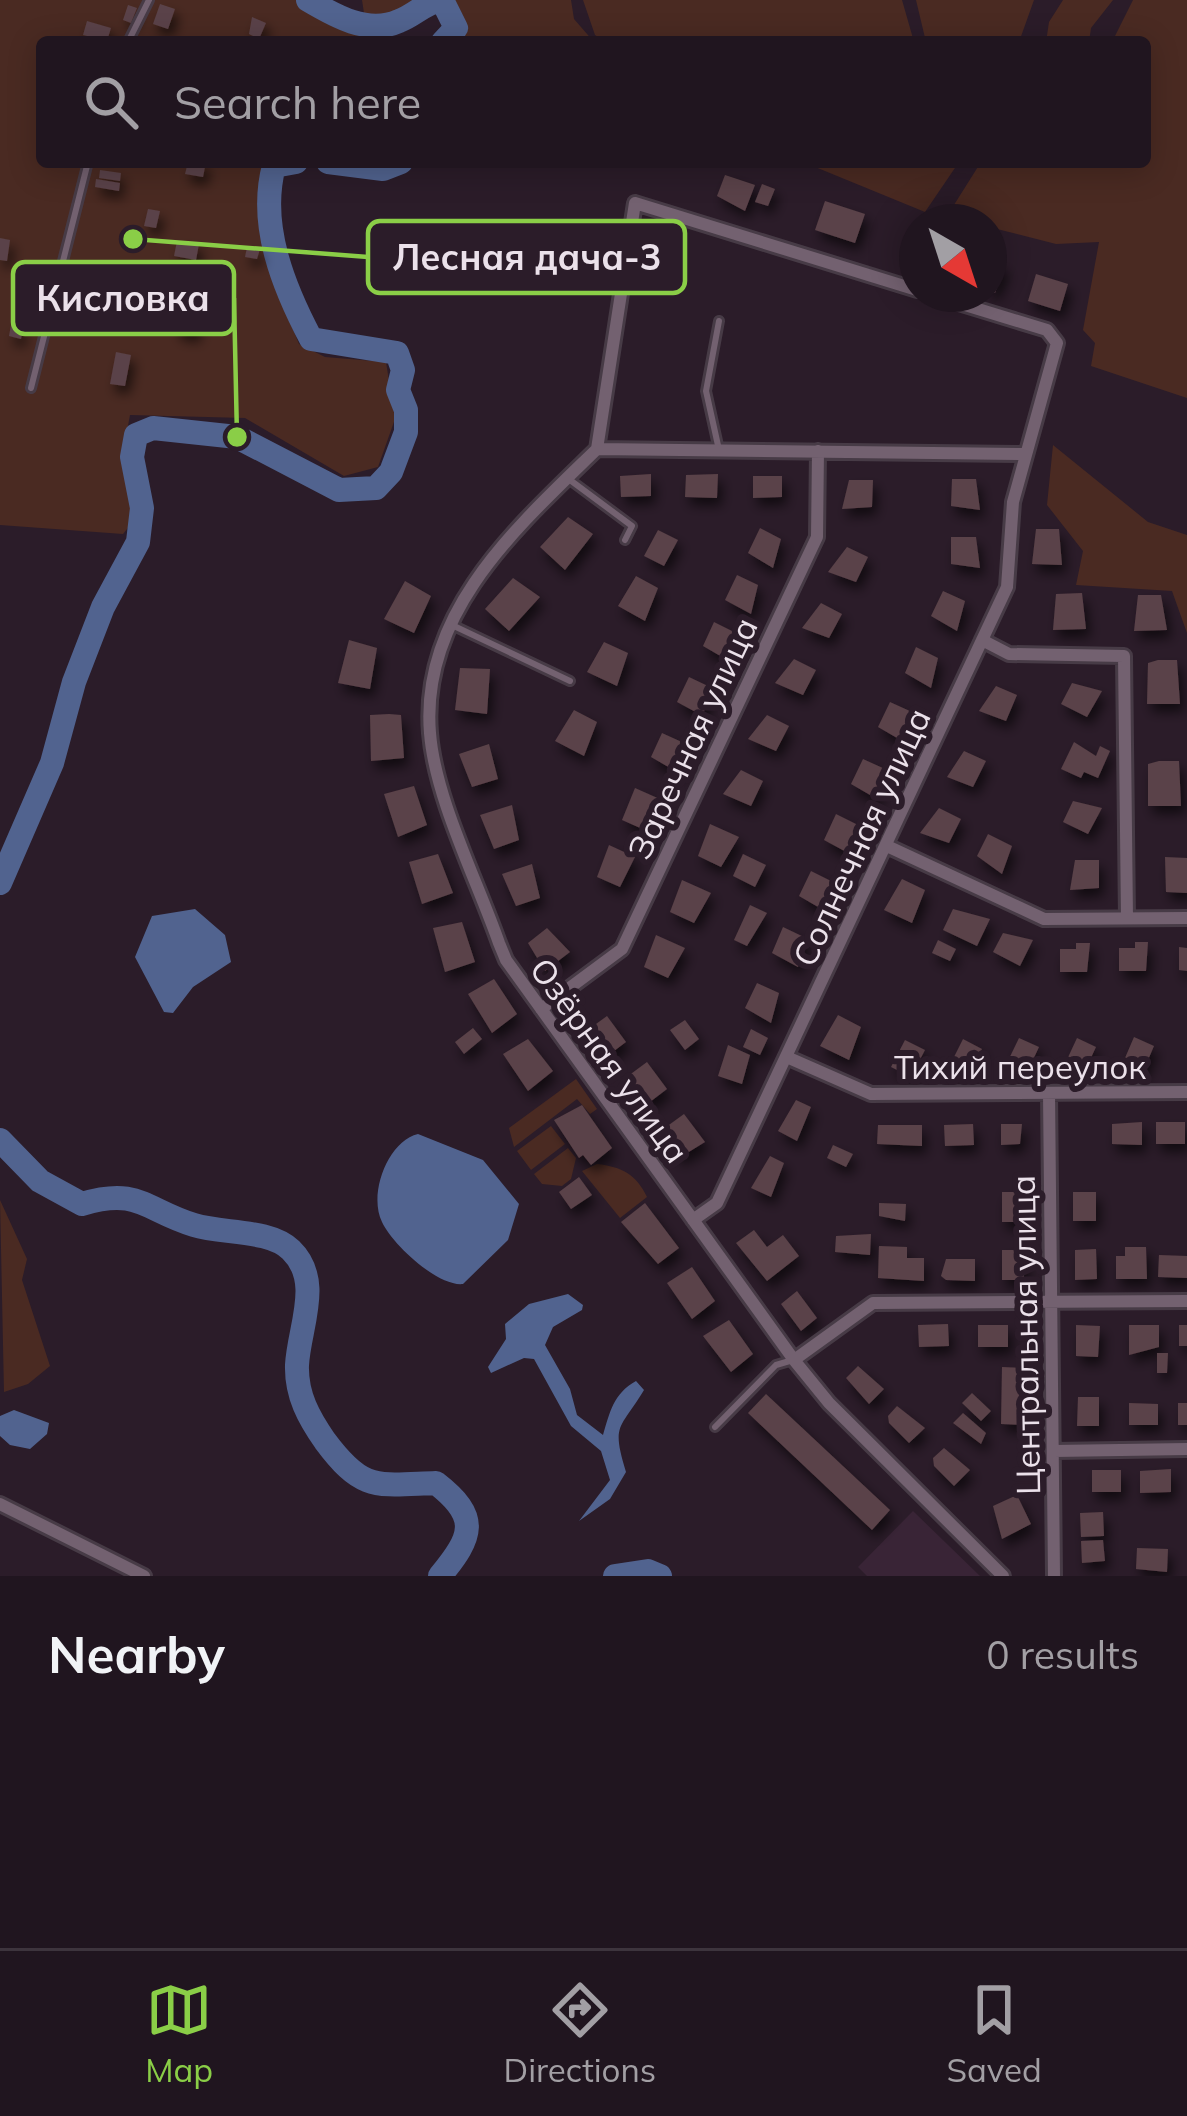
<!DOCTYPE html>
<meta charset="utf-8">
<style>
:root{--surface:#20151f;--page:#2d222c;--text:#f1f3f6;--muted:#a29fa4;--line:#3d343d;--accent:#8ace47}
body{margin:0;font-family:Mulish,sans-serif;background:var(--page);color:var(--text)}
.compass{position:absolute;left:899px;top:204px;width:108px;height:108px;border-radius:50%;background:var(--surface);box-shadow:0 6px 30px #0003;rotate:141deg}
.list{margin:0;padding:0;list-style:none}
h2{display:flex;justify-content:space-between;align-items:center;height:156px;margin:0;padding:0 48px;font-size:51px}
h2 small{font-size:39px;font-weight:400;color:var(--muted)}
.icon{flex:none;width:66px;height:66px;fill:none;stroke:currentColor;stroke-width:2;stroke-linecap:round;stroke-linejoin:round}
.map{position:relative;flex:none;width:1187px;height:1576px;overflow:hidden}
.search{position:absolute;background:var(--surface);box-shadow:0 6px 30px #0003;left:36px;right:36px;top:36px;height:132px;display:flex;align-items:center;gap:30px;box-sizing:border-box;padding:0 42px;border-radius:12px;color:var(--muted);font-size:45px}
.sheet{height:372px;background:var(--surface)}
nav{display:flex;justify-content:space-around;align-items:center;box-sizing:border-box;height:168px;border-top:3px solid var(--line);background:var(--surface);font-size:33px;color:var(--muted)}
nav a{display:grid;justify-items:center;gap:6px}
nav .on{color:var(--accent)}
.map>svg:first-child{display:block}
.built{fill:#392436}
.green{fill:#4a2a22}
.water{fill:#51638f}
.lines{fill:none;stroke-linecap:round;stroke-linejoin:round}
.river{stroke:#51638f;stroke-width:24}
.building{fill:#5a4248;filter:url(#shadow)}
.lane-casing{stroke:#473b46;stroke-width:12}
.street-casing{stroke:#473b46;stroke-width:18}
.lane{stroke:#736170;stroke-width:6}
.street{stroke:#736170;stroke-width:12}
.labels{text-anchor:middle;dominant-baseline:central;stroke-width:12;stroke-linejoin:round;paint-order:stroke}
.street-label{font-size:33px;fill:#ebe1ea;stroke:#2b1c29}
.leader{fill:none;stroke:#8ace47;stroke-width:4.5}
.callout-dot{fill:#8ace47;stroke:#2b1c29;stroke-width:4.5}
.callout{fill:#2b1c29;stroke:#8ace47;stroke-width:4.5}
.callout-label{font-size:36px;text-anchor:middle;font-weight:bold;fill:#ebe1ea}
</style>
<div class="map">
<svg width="1187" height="1576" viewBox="0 0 1187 1576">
<defs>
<filter id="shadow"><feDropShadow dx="4.5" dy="8" stdDeviation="6" flood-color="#0009"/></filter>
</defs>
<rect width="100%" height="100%" fill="#2b1c29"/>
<!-- built -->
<path class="built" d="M913 1511 980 1576H867L858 1567Z"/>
<!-- green -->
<path class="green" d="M0 0H301L375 42H42V162H264C249 222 276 287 299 344L325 357 386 362 395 419 378 467 344 476 245 418 130 415 123 452 136 518 123 534 0 525Z
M362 0H417C400 13 385 18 364 13Z
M454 0H571L574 19 594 42H454L461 20Z
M583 0H902L914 42H605L595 35Z
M916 0H1034L1019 42H926Z
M1063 0H1113L1091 28 1089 42H1046L1049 22Z
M1133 0H1187V398L1091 366 1095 343 1083 330 1099 242 1056 244 989 227V222L947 216 981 162H1145V42H1112Z
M803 162H959L925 212Z
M1053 445 1148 522 1187 535V633L1172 591 1076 585 1083 551 1047 505Z
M576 1079 597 1109 590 1114 577 1099 514 1147 509 1128Z
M551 1126 565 1144 531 1170 517 1151Z
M568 1148 576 1158 571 1179 562 1186 542 1184 534 1174Z
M597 1164C622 1167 636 1174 647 1197L620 1218 582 1171Z
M0 1200 27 1259 22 1280 50 1366 28 1384 4 1392Z"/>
<!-- water -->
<path class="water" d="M195 909 225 935 231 962 193 987 173 1013 164 1012 135 957 152 916Z
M418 1134 483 1160 519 1204 508 1240 463 1284C438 1287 392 1244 382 1222 368 1194 388 1141 418 1134Z
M568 1294 583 1305 582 1310 553 1327 545 1345 570 1389 577 1415 603 1435C610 1412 613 1394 636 1381L644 1390C620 1430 611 1423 626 1472L610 1499 579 1521 610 1480 601 1451 571 1426 534 1359 524 1358 491 1373 488 1367 506 1339 505 1324 529 1304Z
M14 1410 49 1423 47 1434 30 1449 10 1445 0 1436V1416Z"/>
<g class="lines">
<!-- river -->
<path class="river" d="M308 0C335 16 368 35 399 21 415 15 424 3 442 0L456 28 443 42
M328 162 383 169 401 162
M0 883 52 763 74 682 103 607 138 542 142 508 132 457 136 435 153 428 237 437 339 490 376 488 391 472 406 432V410L398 390 403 370 397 353 311 339C284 288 258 225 274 166L296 162
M0 1140 40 1181 82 1204C139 1187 145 1210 194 1225 223 1234 269 1229 291 1250 323 1281 299 1327 297 1365 296 1395 309 1418 325 1441 363 1492 376 1485 436 1483 480 1517 473 1536 440 1576
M615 1576 648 1571 660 1576"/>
</g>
<!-- building -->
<path class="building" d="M160 4 175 9 168 29 153 24Z
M128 5 137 8 131 23 123 20Z
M252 17 266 23 259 39 249 34Z
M87 21 111 28 107 41 83 35Z
M188 162H206L203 177 185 174Z
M100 170 121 173 120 181 99 178Z
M725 175 755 185 745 211 717 196Z
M96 179 120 183 119 191 95 187Z
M762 184 775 189 768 206 755 202Z
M825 201 865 214 855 243 815 230Z
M148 209 160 211 156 228 144 226Z
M0 238 10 240 7 261 0 260Z
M177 241 199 244 196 260 174 256Z
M247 247 260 249 257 259 245 257Z
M989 260 1005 266 995 293 989 291Z
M1036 274 1068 284 1060 311 1028 301Z
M178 316 198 320 195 335 175 331Z
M11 325 23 328 21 339 9 336Z
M116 352 131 355 125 386 110 384Z
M651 474V496L621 497 620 476Z
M718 474 717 498 685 497 686 475Z
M753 476H782V497L753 498Z
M952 479H976L980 510 951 506Z
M849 480H873L872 507 842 509Z
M568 517 593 534 565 570 540 547Z
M760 528 781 539 773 568 748 553Z
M1036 529H1059L1062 565 1032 564Z
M658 530 678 540 664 566 644 556Z
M951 537H976L980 568 951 564Z
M847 547 868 557 856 582 828 572Z
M737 575 758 585 751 614 725 600Z
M636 576 658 588 645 621 618 606Z
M513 578 540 597 509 631 485 609Z
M405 581 431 596 414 633 384 619Z
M943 591 965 601 957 631 931 616Z
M1082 593 1086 629 1053 630 1056 594Z
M1138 595H1161L1167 630 1134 631Z
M821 603 842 614 829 638 802 628Z
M714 622 736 633 729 661 703 646Z
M349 640 377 648 370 689 338 683Z
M604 642 628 653 617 686 587 672Z
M916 647 938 658 931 688 905 673Z
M794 659 816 670 803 695 775 683Z
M1158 660H1177L1180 704H1147L1148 663Z
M460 668 490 669 487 714 455 710Z
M689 677 710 687 703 716 677 702Z
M1072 683 1102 691 1087 717 1061 704Z
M996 686 1017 695 1006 721 979 711Z
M890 702 912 712 904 742 878 727Z
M574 710 597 722 584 756 555 741Z
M389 714 401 715 404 758 371 761 370 715Z
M767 715 789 726 776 751 748 739Z
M662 733 684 743 677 772 651 757Z
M1074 742 1096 756 1100 746 1110 751 1098 778 1084 772 1081 778 1061 769Z
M489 744 498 779 472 787 459 754Z
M964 751 986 761 973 787 947 777Z
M863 759 885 769 877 799 851 784Z
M1159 761H1179L1181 806H1148V764Z
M741 770 763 781 751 806 723 794Z
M414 786 427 825 398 837 384 794Z
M635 788 662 800 647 831 622 820Z
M1073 801 1102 808 1088 834 1063 822Z
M512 805 519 840 494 849 480 815Z
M939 808 961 819 949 843 920 833Z
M836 814 858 825 850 854 824 840Z
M710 824 739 837 721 867 698 856Z
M988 834 1012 846 1002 874 977 856Z
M609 845 635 857 620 887 597 877Z
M438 854 453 893 422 904 409 862Z
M743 854 766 865 755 887 733 876Z
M1165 857 1187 858V893L1166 892Z
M1075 860H1099V888L1070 890Z
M532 864 540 898 516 906 502 874Z
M811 871 833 882 825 911 799 896Z
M902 879 925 890 912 923 884 910Z
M682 880 711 893 694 923 670 912Z
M750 905 767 913 747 946 734 940Z
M953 909 990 919 977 946 943 930Z
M462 922 475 962 445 972 433 928Z
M783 927 806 938 798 967 772 953Z
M547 928 570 952 545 971 528 943Z
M1003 933 1033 940 1020 966 993 952Z
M656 935 685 948 668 978 644 967Z
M938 940 956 949 950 961 932 953Z
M1135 942H1148L1146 971H1119V948H1135Z
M1076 943H1090L1087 972H1060V949H1076Z
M1179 947 1187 948V971L1179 970Z
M494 979 517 1014 492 1033 468 994Z
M757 983 779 993 771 1023 745 1008Z
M838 1015 861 1027 849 1060 820 1046Z
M607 1016 626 1042 606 1057 585 1032Z
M685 1020 699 1039 685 1050 670 1030Z
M473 1028 482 1039 464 1054 455 1042Z
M751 1029 768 1038 760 1055 743 1047Z
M1134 1037 1154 1046 1142 1074 1122 1065Z
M1019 1038 1039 1047 1026 1075 1006 1065Z
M1077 1038 1096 1047 1083 1075 1064 1066Z
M528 1039 553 1071 528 1091 503 1054Z
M963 1039 982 1049 968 1076 949 1067Z
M905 1040 925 1050 911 1077 891 1067Z
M728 1045 750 1055 742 1084 718 1076Z
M647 1062 667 1089 646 1105 624 1079Z
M796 1100 811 1107 797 1141 778 1131Z
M582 1105 612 1148 591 1165 583 1155 579 1158 554 1120Z
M684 1114 705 1142 679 1158 662 1130Z
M1142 1122V1145L1112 1144V1124Z
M1156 1122H1185V1144H1156Z
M973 1124 974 1145 945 1146 944 1125Z
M1001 1124H1022L1020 1144 1001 1145Z
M878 1125H922V1146L877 1144Z
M833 1145 853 1154 846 1167 827 1158Z
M770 1156 784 1163 771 1197 751 1188Z
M579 1177 592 1195 571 1209 559 1192Z
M1002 1192H1023V1222H1002Z
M1073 1192H1096V1221H1073Z
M645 1203 679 1248 658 1264 621 1222Z
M879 1203 906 1204 905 1221 879 1216Z
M754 1230 767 1247 783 1235 799 1256 767 1281 736 1243Z
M871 1234 870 1255 835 1252 836 1236Z
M879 1246 907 1247V1258H924V1281L878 1278Z
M1125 1247H1146L1147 1279H1116V1256H1125Z
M1096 1249 1097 1279 1075 1280V1250Z
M1002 1250H1024V1280H1002Z
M1159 1255 1187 1256V1278L1158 1277Z
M946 1259H975V1281L946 1280 941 1276Z
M692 1267 715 1301 692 1319 667 1283Z
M797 1291 817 1318 801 1331 781 1304Z
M729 1320 753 1354 731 1372 703 1336Z
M948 1324 949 1346 919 1347 918 1325Z
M978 1325H1008V1347H978Z
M1076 1325 1100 1326 1098 1357 1076 1356Z
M1129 1325H1159V1347L1129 1355Z
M1179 1325H1187V1346H1179Z
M1157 1353H1168L1167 1373H1157Z
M858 1366 884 1389 869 1404 846 1378Z
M1002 1367 1025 1368 1024 1425 1001 1424Z
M972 1393 991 1411 981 1421 962 1403Z
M766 1394 890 1510 872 1530 748 1413Z
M1078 1397H1099V1426H1077Z
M1129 1403 1158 1404V1425H1129Z
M1178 1403H1187V1425H1178Z
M897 1406 925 1428 909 1443 889 1423 888 1416Z
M963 1413 986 1433 981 1444 953 1423Z
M944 1448 970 1470 954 1486 934 1466 933 1458Z
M1171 1469V1492L1140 1493V1471Z
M1092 1470H1121V1492H1092Z
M1017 1495 1031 1524 1002 1539 993 1506Z
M1103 1512 1104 1536 1081 1537 1080 1513Z
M1103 1540 1105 1561 1082 1563 1081 1541Z
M1137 1548 1168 1549 1167 1572 1136 1569Z"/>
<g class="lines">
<defs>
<path id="lane" d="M128 42 149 0
M59 284 136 316
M31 388 88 162
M719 450 706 391 719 321
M570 480 632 526 625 540
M454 626 570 681
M715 1427 776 1365 793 1360"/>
<path id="street" d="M597 449C518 526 420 612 430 733 435 798 477 880 499 943L506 960 794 1360 829 1403 1003 1576
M597 449 635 203 917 290
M597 449 1024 454
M982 640 1009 654 1124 656 1127 918
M887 846 1044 919 1187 918
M541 1009 622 949 817 537 818 451
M789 1058 871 1094 1187 1092
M1049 1093 1054 1576
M693 1220 717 1203 1007 587 1013 502 1057 343 1047 330 929 294
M794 1360 873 1303 1187 1301
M1054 1451 1187 1449
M0 1504 144 1576"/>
</defs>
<!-- lane casing -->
<use href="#lane" class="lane-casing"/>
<!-- street casing -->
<use href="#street" class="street-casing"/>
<!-- lane -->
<use href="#lane" class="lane"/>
<!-- street -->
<use href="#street" class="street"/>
</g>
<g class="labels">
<!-- street labels -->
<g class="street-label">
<text transform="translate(692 738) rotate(-65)">Заречная улица</text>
<text transform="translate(861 837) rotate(-65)">Солнечная улица</text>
<text transform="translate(610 1060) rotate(54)">Озёрная улица</text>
<text x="1020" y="1066">Тихий переулок</text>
<text transform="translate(1025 1335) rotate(-91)">Центральная улица</text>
</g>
</g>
<!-- callouts -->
<path class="leader" d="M133 239L368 257M237 437L234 298"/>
<g class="callout-dot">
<circle cx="133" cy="239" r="12"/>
<circle cx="237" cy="437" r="12"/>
</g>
<g class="callout">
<rect x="368" y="221" width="317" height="72" rx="12"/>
<rect x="13" y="262" width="221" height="72" rx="12"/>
</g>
<g class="callout-label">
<text x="527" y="270">Лесная дача-3</text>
<text x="123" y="311">Кисловка</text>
</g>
</svg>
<svg class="compass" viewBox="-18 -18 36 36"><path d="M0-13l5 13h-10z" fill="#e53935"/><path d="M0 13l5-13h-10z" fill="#a29fa4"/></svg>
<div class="search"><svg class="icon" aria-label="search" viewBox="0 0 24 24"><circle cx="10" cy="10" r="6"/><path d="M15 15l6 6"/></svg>Search here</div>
</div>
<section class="sheet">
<h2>Nearby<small>0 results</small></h2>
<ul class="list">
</ul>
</section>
<nav>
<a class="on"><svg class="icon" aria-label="map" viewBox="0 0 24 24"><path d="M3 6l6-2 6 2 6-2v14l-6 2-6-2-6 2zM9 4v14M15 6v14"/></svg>Map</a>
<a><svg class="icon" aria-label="directions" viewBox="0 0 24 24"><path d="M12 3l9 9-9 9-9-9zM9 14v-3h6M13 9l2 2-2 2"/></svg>Directions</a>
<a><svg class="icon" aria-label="saved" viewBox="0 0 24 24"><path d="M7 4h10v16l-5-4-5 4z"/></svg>Saved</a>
</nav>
